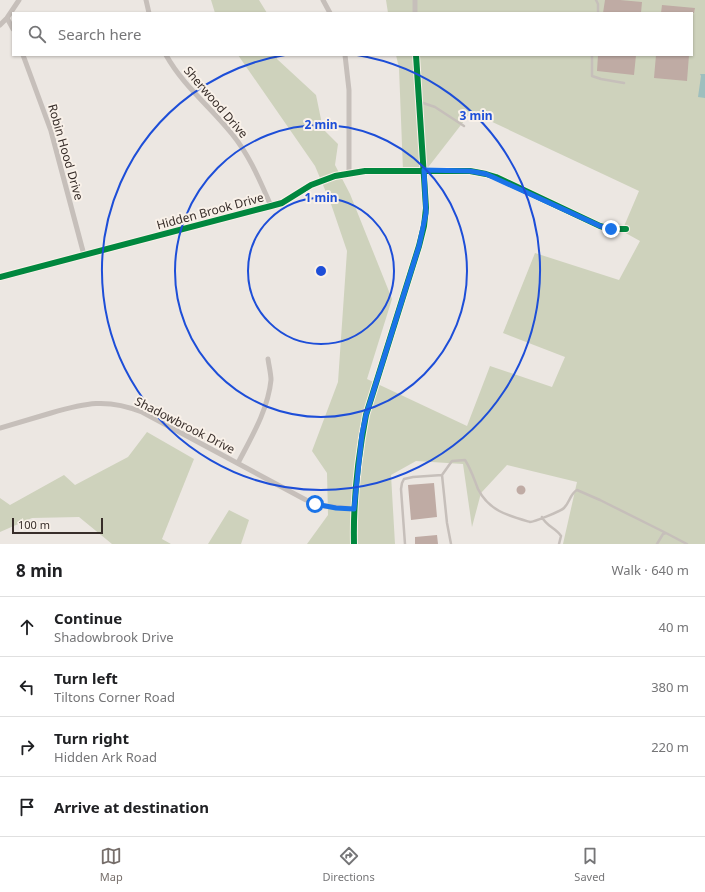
<!DOCTYPE html>
<meta charset="utf-8">
<style>
:root{--surface:#fff;--page:#f6f6f6;--text:#202124;--muted:#757577;--line:#e0e0e0;--accent:#766e6a}
body{margin:0;font-family:"Noto Sans",sans-serif;background:var(--page);color:var(--text)}
.scale{position:absolute;left:12px;bottom:10px;width:91px;box-sizing:border-box;padding-left:4px;border:2px solid #372d29;border-top:0;font-size:11px;line-height:14px;white-space:nowrap;color:#372d29;-webkit-text-stroke:3px #f9f1e9;paint-order:stroke}
.stop{position:absolute;width:12px;height:12px;margin:-9px;border:3px solid #1a73e8;border-radius:50%;background:#fff}
.stop.end{background:#1a73e8;border-color:#fff;box-shadow:0 1px 4px #0008}
.list{margin:0;padding:0;list-style:none}
h2{display:flex;justify-content:space-between;align-items:center;height:52px;margin:0;padding:0 16px;font-size:17px}
h2 small{font-size:13px;font-weight:400;color:var(--muted)}
.list li{display:grid;grid-template-columns:26px 1fr auto;gap:12px;align-items:center;box-sizing:border-box;height:60px;padding:0 16px;border-top:1px solid var(--line)}
.list b{display:block;font-size:15px;white-space:nowrap}
.list p{margin:0;font-size:13px;white-space:nowrap;color:var(--muted)}
.list em{font-size:13px;font-style:normal;color:var(--muted)}
.icon{flex:none;width:22px;height:22px;fill:none;stroke:currentColor;stroke-width:2;stroke-linecap:round;stroke-linejoin:round}
.map{position:relative;flex:none;width:705px;height:544px;overflow:hidden}
.search{position:absolute;background:var(--surface);box-shadow:0 1px 3px #0004;left:12px;right:12px;top:12px;height:44px;display:flex;align-items:center;gap:10px;box-sizing:border-box;padding:0 14px;border-radius:0px;color:var(--muted);font-size:15px}
.sheet{height:292px;background:var(--surface)}
nav{display:flex;justify-content:space-around;align-items:center;box-sizing:border-box;height:56px;border-top:1px solid var(--line);background:var(--surface);font-size:11px;color:var(--muted)}
nav a{display:grid;justify-items:center;gap:2px}
nav .on{color:var(--accent)}
.map>svg:first-child{display:block}
.green{fill:#ced2bc}
.water{fill:#9ebfbe}
.building{fill:#bfaba4}
.lines{fill:none;stroke-linecap:round;stroke-linejoin:round}
.service{stroke:#c6bfba;stroke-width:2.5}
.minor{stroke:#c6bfba;stroke-width:5}
.cycleway-casing{stroke:#f9f1e9;stroke-width:8}
.cycleway{stroke:#00873e;stroke-width:6}
.route{stroke:#1a73e8;stroke-width:5}
.ring{fill:none;stroke:#1d4ed8;stroke-width:2}
.labels{text-anchor:middle;dominant-baseline:central;stroke-width:4;stroke-linejoin:round;paint-order:stroke}
.street-label{font-size:12px;fill:#372d29;stroke:#f9f1e9}
.centre{fill:#1d4ed8;stroke:#f9f1e9;stroke-width:2}
.ring-label{font-size:12px;text-anchor:middle;font-weight:bold;fill:#1d4ed8;stroke:#f9f1e9;stroke-width:4;stroke-linejoin:round;paint-order:stroke}
</style>
<div class="map">
<svg width="705" height="544" viewBox="0 0 705 544">
<rect width="100%" height="100%" fill="#ece7e2"/>
<!-- green -->
<path class="green" d="M211 0H259L267 13H215Z
M386 0H705V544H563L577 482 507 465 481 493 472 527 463 464 416 461 391 475 395 544H307L328 515 327 473 312 451 338 382 347 251 331 204 315 166 238 55H276L277 59 316 95 323 129 338 144 335 165 350 194 392 299 367 379 467 426 490 366 552 387 565 357 503 333 535 253 619 280 640 241 622 231 639 191 471 112 426 170 403 171 399 68 396 55H692V13H388Z
M147 432 194 459 162 539 171 544H112L79 517 32 518 0 532V498L10 505 64 475 75 485 128 457Z
M229 510 249 520 241 544H208Z"/>
<!-- water -->
<path class="water" d="M700 74H705V98L698 97 701 76Z"/>
<!-- building -->
<path class="building" d="M605 0H620L642 2 641 13H603Z
M662 5 695 8 694 13H661Z
M598 55H636L634 75 597 71Z
M656 55H689L687 81 654 78Z
M434 483 437 517 411 520 408 485Z
M516.5 490a4.5 4.5 0 1 1 9 0a4.5 4.5 0 1 1-9 0Z
M437 535 438 544H415V537Z"/>
<g class="lines">
<!-- service -->
<path class="service" d="M596 0 598 4V13
M592 55V76L601 79 624 83
M420 102 435 107 464 126
M442 475 447 523 451 544
M542 517C546 526 556 528 561 536L559 544
M405 544 401 489 402 483 404 479 413 477 442 475 452 461 465 460C471 469 474 479 478 489 489 511 509 516 530 522 534 522 561 511 564 508 570 502 570 494 577 490L600 500 666 533
M657 544 663 534 666 533 687 544"/>
<!-- minor -->
<path class="minor" d="M146 0 149 13
M323 0 330 13
M415 13V0
M7 18 13 29
M0 25 7 18 19 0
M23 55 51 131 84 255
M166 55C184 87 210 106 232 134 250 156 260 181 271 206
M345 55 349 90V173
M0 277 271 206 282 203 311 185 335 176 365 171H470L486 174 496 177 600 226 611 229H626
M0 428C17 423 34 418 51 413 85 403 107 398 142 412L306 500 324 506 354 509
M238 463C251 438 268 410 271 380 271 374 269 366 268 359
M354 544C353 501 358 457 366 415L419 246 424 226 426 208 416 55"/>
<defs>
<path id="cycleway" d="M0 277 271 206 282 203 311 185 335 176 365 171H470L486 174 496 177 600 226 611 229H626
M354 544C353 501 358 457 366 415L419 246 424 226 426 208 416 55"/>
</defs>
<!-- cycleway casing -->
<use href="#cycleway" class="cycleway-casing"/>
<!-- cycleway -->
<use href="#cycleway" class="cycleway"/>
</g>
<g class="lines">
<!-- route -->
<path class="route" d="M315 504 336 508 354 509 362 434 366 415 419 246 426 213 424 170 470 171 486 174 600 226 611 229"/>
</g>
<!-- distance rings -->
<g class="ring">
<circle cx="321" cy="271" r="73"/>
<circle cx="321" cy="271" r="146"/>
<path d="M357 55A219 219 0 1 1 285 55"/>
</g>
<g class="labels">
<!-- street labels -->
<g class="street-label">
<text transform="translate(216 102) rotate(49)">Sherwood Drive</text>
<text transform="translate(66 152) rotate(74)">Robin Hood Drive</text>
<text transform="translate(210 211) rotate(-15)">Hidden Brook Drive</text>
<text transform="translate(185 425) rotate(27)">Shadowbrook Drive</text>
</g>
</g>
<circle cx="321" cy="271" r="6" class="centre"/>
<g class="ring-label">
<text x="476" y="120">3 min</text>
<text x="321" y="129">2 min</text>
<text x="321" y="202">1 min</text>
</g>
</svg>
<div class="scale">100 m</div>
<div class="stop" style="left:315px;top:504px"></div>
<div class="stop end" style="left:611px;top:229px"></div>
<div class="search"><svg class="icon" aria-label="search" viewBox="0 0 24 24"><circle cx="10" cy="10" r="6"/><path d="M15 15l6 6"/></svg>Search here</div>
</div>
<section class="sheet">
<h2>8 min<small>Walk · 640 m</small></h2>
<ul class="list">
<li><svg class="icon" aria-label="ahead" viewBox="0 0 24 24"><path d="M12 20V5M6 11l6-6 6 6"/></svg><div><b>Continue</b><p>Shadowbrook Drive</p></div><em>40 m</em></li>
<li><svg class="icon" aria-label="left" viewBox="0 0 24 24"><path d="M17 20v-9H6M10 6l-5 5 5 5"/></svg><div><b>Turn left</b><p>Tiltons Corner Road</p></div><em>380 m</em></li>
<li><svg class="icon" aria-label="right" viewBox="0 0 24 24"><path d="M7 20v-9h11M14 6l5 5-5 5"/></svg><div><b>Turn right</b><p>Hidden Ark Road</p></div><em>220 m</em></li>
<li><svg class="icon" aria-label="arrive" viewBox="0 0 24 24"><path d="M6 21V4h12l-3 4 3 4H6"/></svg><div><b>Arrive at destination</b></div></li>
</ul>
</section>
<nav>
<a class="on"><svg class="icon" aria-label="map" viewBox="0 0 24 24"><path d="M3 6l6-2 6 2 6-2v14l-6 2-6-2-6 2zM9 4v14M15 6v14"/></svg>Map</a>
<a><svg class="icon" aria-label="directions" viewBox="0 0 24 24"><path d="M12 3l9 9-9 9-9-9zM9 14v-3h6M13 9l2 2-2 2"/></svg>Directions</a>
<a><svg class="icon" aria-label="saved" viewBox="0 0 24 24"><path d="M7 4h10v16l-5-4-5 4z"/></svg>Saved</a>
</nav>
